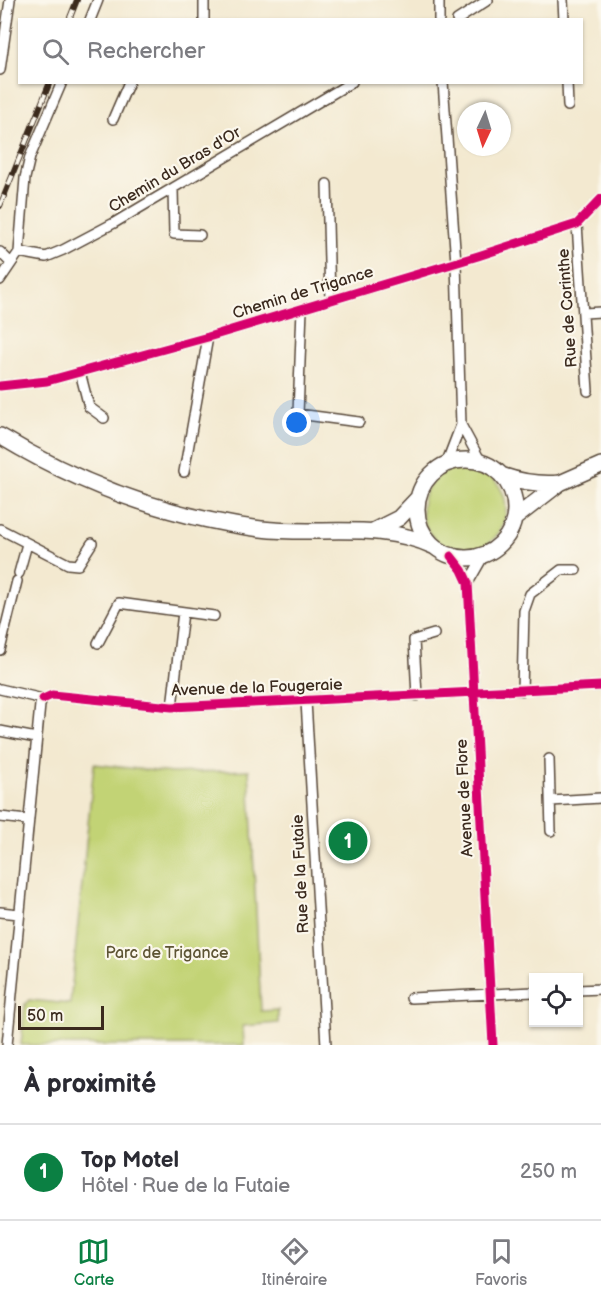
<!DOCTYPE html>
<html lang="fr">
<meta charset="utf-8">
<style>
:root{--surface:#fff;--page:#f2f2f3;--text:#2b2b33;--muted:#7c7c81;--line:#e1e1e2;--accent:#0b8043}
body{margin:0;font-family:"Balsamiq Sans",sans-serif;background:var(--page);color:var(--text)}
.controls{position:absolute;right:18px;bottom:18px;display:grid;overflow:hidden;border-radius:0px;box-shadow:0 2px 4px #0004}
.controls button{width:54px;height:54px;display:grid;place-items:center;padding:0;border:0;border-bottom:2px solid var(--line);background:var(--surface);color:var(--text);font:30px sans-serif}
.compass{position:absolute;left:457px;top:102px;width:54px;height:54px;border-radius:50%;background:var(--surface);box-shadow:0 2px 4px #0004;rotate:184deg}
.scale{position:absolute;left:18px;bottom:15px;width:86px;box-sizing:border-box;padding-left:6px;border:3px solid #3b2a1e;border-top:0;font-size:16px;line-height:21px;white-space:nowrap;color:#3b2a1e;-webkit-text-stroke:4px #fbf7ec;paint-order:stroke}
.you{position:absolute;left:297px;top:423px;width:21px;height:21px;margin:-15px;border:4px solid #fff;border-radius:50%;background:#1a73e8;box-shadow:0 0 0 9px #1a73e833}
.badge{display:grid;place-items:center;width:39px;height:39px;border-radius:50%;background:var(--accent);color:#fff;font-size:20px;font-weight:700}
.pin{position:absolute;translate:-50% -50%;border:3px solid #fff;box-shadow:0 2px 6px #0006}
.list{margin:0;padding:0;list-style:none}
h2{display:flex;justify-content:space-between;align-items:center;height:78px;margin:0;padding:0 24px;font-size:26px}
h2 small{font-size:20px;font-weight:400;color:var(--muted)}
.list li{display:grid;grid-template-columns:39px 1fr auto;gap:18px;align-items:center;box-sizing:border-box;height:96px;padding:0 24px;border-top:2px solid var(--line)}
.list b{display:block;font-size:22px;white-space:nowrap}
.list p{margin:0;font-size:20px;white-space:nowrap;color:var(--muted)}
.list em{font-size:20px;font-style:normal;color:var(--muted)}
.icon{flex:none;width:33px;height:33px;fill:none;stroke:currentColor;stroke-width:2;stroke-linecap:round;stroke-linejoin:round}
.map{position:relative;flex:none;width:601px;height:1045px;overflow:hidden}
.search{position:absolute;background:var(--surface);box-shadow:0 2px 4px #0004;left:18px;right:18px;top:18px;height:66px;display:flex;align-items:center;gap:15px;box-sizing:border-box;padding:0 21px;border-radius:0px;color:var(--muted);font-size:22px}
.sheet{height:174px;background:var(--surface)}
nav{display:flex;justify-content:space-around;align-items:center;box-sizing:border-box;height:84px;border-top:2px solid var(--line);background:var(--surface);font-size:16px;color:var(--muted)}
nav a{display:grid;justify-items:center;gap:3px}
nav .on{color:var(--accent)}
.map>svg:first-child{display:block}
.green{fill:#c2d375;stroke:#7e7e4a;stroke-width:1.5}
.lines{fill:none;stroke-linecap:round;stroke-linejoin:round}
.minor-casing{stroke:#574739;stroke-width:12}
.primary-casing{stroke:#574739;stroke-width:18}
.minor{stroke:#fff;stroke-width:9}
.primary{stroke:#fff;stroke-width:15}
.rail-casing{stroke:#3b2a1e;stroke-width:6}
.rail{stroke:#fbf7ec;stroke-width:4;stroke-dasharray:11;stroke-linecap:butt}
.cycleway-casing{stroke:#fbf7ec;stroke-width:13}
.cycleway{stroke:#d6006c;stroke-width:9}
.labels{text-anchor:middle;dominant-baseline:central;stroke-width:4.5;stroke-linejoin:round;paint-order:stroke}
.street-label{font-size:16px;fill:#3b2a1e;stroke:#fbf7ec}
.park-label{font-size:16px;fill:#5d5434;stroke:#fbf7ec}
</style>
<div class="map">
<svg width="601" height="1045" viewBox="0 0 601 1045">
<rect width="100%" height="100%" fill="#fbf7ec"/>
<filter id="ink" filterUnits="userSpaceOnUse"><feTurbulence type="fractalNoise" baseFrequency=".0167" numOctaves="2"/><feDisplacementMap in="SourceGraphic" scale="12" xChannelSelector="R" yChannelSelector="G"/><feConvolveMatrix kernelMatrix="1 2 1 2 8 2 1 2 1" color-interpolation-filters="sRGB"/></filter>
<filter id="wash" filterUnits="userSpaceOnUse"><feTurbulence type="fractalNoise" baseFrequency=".008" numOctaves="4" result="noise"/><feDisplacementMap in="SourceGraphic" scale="24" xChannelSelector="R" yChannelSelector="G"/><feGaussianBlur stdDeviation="1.35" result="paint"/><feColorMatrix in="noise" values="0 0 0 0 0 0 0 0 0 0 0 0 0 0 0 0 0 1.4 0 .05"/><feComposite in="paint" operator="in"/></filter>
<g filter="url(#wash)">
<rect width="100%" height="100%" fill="#f3e9d0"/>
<!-- green -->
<path class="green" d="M422 509a42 42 0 1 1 84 0a42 42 0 1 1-84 0Z
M94 764 172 773 249 770 261 1011 278 1010V1023L243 1026 244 1045H21L25 1004 29 1000 70 1004Z"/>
</g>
<g filter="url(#ink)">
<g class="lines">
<defs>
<path id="minor" d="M204 0V20
M563 0 564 20
M90 20 98 0
M439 20V0
M457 20 488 0
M0 70 10 0
M443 82 456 263 461 425
M567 82 568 106
M113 119 129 82
M327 184 330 300
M173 189 174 234 200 235
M577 224 588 391
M0 252 10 262
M19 252 25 178 30 157 62 82
M0 280 19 252 46 257 63 250 114 223 352 82
M302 309 298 414 359 422
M584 313 601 312
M80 372 89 407 104 418
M0 386 47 381 208 337 478 256 577 224 601 199
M446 464 461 425 481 462
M184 472 208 337
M0 529 68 564 78 565 92 543
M451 556 462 570 468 583 493 1045
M19 573 27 544
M468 583 484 555
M98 643 119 603 214 616
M0 650 17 581
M0 689 43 699
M522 691 524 611 530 594 561 570H576
M417 696 414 640 434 634
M43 699 52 695 172 707 601 686
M306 701 326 1045
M172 707 183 612
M0 731 36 738
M549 759 551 831
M551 801 601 798
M0 817 27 820
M0 912 19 914
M578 990 601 989
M411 998 534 992
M7 1045 40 705 43 699"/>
<path id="primary" d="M0 436C81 485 167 517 261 529 318 536 380 521 433 546
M417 509a49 49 0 1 1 98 0a49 49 0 1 1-98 0Z
M501 475C521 482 539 485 560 483
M515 518 560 483 601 465
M373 531 399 518 417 499"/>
</defs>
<!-- minor casing -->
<use href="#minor" class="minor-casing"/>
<!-- primary casing -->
<use href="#primary" class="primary-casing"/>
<!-- minor -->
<use href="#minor" class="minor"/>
<!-- primary -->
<use href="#primary" class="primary"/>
<defs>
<path id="rail" d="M69 20 77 0
M0 206 50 82"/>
</defs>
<!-- rail casing -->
<use href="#rail" class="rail-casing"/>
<!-- rail -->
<use href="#rail" class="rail"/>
<defs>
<path id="cycleway" d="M0 386 47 381 208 337 478 256 577 224 601 199
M451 556 462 570 468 583 493 1045
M43 699 52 695 172 707 601 686"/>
</defs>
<!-- cycleway casing -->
<use href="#cycleway" class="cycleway-casing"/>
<!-- cycleway -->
<use href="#cycleway" class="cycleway"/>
</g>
</g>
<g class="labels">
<!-- street labels -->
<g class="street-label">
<text transform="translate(175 170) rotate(-31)">Chemin du Bras d'Or</text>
<text transform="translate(303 293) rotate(-17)">Chemin de Trigance</text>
<text transform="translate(568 308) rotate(-94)">Rue de Corinthe</text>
<text transform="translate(257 688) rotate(-2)">Avenue de la Fougeraie</text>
<text transform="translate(465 798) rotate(-93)">Avenue de Flore</text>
<text transform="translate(301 874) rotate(-93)">Rue de la Futaie</text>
</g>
<!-- park labels -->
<g class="park-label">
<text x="167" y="953">Parc de Trigance</text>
</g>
</g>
</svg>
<div class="controls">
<button><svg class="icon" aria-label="locate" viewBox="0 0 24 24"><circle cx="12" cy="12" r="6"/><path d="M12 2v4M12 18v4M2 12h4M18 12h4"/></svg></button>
</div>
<svg class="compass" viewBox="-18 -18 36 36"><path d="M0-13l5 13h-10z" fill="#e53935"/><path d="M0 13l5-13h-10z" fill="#7c7c81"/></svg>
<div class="scale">50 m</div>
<div class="you"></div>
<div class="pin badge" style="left:348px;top:841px">1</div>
<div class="search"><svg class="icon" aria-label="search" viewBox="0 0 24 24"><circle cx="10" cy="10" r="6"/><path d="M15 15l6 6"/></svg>Rechercher</div>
</div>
<section class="sheet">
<h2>À proximité<small></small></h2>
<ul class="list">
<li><span class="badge">1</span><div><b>Top Motel</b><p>Hôtel · Rue de la Futaie</p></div><em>250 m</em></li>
</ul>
</section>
<nav>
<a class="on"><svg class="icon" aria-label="map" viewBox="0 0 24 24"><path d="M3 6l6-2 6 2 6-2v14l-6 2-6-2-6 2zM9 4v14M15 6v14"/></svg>Carte</a>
<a><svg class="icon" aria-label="directions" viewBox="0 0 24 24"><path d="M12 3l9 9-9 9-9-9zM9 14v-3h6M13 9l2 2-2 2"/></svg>Itinéraire</a>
<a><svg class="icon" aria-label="saved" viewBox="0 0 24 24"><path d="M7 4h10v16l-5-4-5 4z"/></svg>Favoris</a>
</nav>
